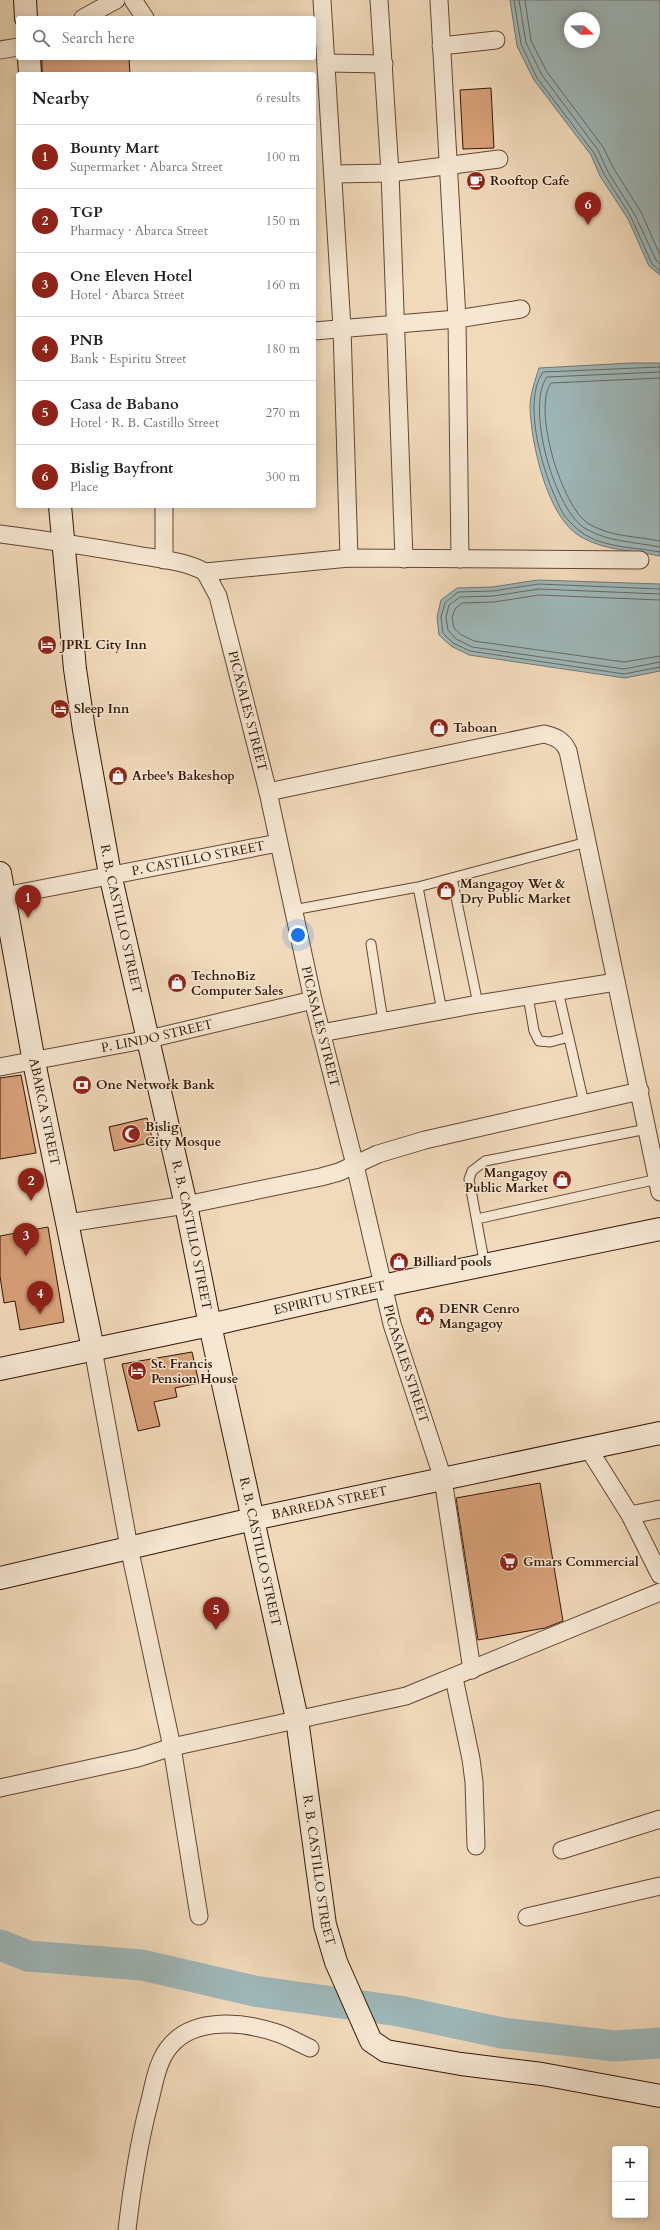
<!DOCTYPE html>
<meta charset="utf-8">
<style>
:root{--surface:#fff;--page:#f6f6f6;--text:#202124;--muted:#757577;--line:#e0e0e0;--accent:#8f2418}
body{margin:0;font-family:Cardo,serif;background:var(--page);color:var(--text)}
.controls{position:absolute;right:12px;bottom:12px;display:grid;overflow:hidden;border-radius:4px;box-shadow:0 2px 10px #0003}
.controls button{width:36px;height:36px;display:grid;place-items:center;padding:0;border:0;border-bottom:1px solid var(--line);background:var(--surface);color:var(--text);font:20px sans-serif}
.compass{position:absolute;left:564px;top:12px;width:36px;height:36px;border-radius:50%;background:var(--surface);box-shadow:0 2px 10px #0003;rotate:110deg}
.you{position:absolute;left:298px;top:935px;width:14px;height:14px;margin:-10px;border:3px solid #fff;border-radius:50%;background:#1a73e8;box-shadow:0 0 0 6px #1a73e833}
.badge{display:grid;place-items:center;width:26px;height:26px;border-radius:50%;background:var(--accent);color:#fff;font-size:13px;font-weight:700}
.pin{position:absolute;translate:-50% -33px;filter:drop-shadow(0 1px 2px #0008)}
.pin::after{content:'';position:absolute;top:21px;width:14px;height:12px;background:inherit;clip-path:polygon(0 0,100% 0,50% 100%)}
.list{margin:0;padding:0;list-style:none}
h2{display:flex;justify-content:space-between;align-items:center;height:52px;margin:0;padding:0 16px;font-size:17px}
h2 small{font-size:13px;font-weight:400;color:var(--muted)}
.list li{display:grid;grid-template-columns:26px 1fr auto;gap:12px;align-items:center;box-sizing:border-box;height:64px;padding:0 16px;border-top:1px solid var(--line)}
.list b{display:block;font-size:15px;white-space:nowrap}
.list p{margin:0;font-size:13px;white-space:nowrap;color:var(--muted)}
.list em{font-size:13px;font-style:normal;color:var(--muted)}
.icon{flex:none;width:22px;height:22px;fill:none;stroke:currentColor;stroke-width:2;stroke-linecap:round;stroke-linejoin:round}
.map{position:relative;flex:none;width:660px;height:2230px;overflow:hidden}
.search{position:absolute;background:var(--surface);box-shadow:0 2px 10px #0003;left:16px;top:16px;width:300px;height:44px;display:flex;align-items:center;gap:10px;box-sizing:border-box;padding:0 14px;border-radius:4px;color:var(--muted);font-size:15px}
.panel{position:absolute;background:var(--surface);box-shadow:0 2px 10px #0003;left:16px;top:72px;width:300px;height:436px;border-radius:4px}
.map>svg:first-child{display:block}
.water{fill:#9eb8ba;stroke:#737772;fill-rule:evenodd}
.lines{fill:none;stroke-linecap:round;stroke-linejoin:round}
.shore{stroke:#686760;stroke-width:1}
.river{stroke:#9eb8ba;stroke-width:31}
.building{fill:#d8a17a;stroke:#321605}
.lane-casing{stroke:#624732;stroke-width:11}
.street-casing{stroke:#624732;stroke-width:19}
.secondary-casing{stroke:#321605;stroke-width:24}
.lane{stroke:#f6e7d3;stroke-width:9}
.street{stroke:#f6e7d3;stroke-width:17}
.secondary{stroke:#f6e7d3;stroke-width:22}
.labels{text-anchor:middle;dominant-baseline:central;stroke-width:3;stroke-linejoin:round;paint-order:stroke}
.poi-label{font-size:13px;font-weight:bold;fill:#321605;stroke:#f6e7d3;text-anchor:start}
.street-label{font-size:13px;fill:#321605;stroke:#f6e7d3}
</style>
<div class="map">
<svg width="660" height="2230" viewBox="0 0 660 2230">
<rect width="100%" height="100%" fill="#f1dabb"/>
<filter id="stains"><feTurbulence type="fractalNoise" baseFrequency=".005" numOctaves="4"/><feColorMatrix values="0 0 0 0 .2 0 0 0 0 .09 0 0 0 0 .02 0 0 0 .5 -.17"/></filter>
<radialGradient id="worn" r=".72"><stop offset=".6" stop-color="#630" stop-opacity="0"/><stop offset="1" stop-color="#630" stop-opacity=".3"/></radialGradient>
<!-- water -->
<path class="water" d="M510 0H660V275L649 266 628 219 600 176 591 155 534 80 517 46ZM570 18H594V42H570Z
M631 363H660V556C632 550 606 551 581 537 547 518 531 443 530 407 530 394 535 381 539 368Z
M538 580 660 584V671L625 678 469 655 451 646 439 635 437 617 441 600 457 588 492 587Z"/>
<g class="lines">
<!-- shore -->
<path class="shore" d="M514 0 521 44 537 78 594 153 604 174 631 217 652 264 660 271
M519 0 526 43 542 75 598 150 608 172 635 215 656 260 660 264
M525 0 531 41 547 72 603 147 614 169 641 212 660 255
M660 367 543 372C520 404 546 484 564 515 568 521 576 528 581 532 603 548 634 547 660 552
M660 372 547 377C525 407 555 512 586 529 609 542 635 542 660 547
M660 378 551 383C532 409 562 508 589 524 611 537 636 536 660 541
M660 589 539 584 493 591 458 592 445 603 441 617 443 633 453 643 470 651 624 674 660 667
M660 594 539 589 493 596 460 597 449 605 446 617 448 630 456 639 472 647 624 669 660 662
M660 600 539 595 494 602 462 603 455 609 452 618 454 628 460 634 474 641 624 662 660 656"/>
<!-- river -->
<path class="river" d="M0 1945 28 1956 142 1965 254 1991 399 2011 502 2033 615 2046 660 2043"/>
</g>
<!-- building -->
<path class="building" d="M42 58H129L130 74H42Z
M491 88 494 148 463 149 460 90Z
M21 1075 36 1153 0 1159V1078Z
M147 1118 153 1142 114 1151 109 1127Z
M48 1227 64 1322 20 1330 15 1301 4 1303 0 1276V1236Z
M192 1352 199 1383 175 1388 177 1397 154 1402 160 1426 138 1431 122 1364Z
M540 1483 563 1621 545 1628 478 1640 456 1498Z"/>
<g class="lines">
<defs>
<path id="lane" d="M452 878 478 1004
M418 887 442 1011
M293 910 418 887 587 842
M371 944 383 1021
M558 991 584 1103
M528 996 534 1031 539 1041 550 1042 569 1037
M477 1219 658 1179
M485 1266 469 1179 472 1171 485 1161 647 1129"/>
<g id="street">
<path d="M133 0 145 18"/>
<path d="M322 0 342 328 349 558"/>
<path d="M379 0 390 173 404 559"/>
<path d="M439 0 457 319 460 559"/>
<path d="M83 18 116 0"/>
<path d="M441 46 496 40"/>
<path d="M0 50 18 47"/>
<path d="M327 63 384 64"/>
<path d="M333 174 390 173 499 159"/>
<path d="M314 331 457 319 521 309"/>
<path d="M164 506V560"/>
<path d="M0 534C46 540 91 547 137 555 160 559 185 561 205 572L349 558 640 560"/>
<path id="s1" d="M205 572 218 596 268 792 313 1000 355 1165 392 1324 443 1479 472 1670"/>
<path d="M268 792 544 734C556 737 563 740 568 751L660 1192"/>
<path id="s2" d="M0 897 278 843"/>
<path d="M321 1033 478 1004 616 982"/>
<path id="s3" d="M0 1067 149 1039 313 1000"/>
<path d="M68 1223 186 1205 321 1177 339 1172 378 1154 425 1140 640 1091"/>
<path d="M93 1349 129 1547 172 1747 199 1916"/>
<path d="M588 1448 630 1515 660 1575"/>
<path d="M630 1515 660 1509"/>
<path d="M454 1678 471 1759 474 1782 476 1846"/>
<path d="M0 1788 138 1758 172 1747 406 1696 660 1592"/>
<path d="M562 1850 660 1819"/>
<path d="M527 1917 660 1886"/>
<path d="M127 2230C132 2187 138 2146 149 2104 154 2085 157 2060 171 2045 195 2017 243 2022 274 2032 286 2035 298 2043 310 2048"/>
</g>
<g id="secondary">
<path d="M25 0 26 18"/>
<path d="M29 58 30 74"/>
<path id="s4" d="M60 506 75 669 84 730 110 874 186 1205 210 1325 297 1719 325 1925 336 1962 371 2041 386 2051 461 2064 542 2074 660 2096"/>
<path id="s5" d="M0 873 34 1062 93 1349"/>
<path id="s6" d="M0 1369 210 1325 382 1286 660 1229"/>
<path id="s7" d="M0 1578 253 1519 660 1433"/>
</g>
</defs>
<!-- lane casing -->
<use href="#lane" class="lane-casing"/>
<!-- street casing -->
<use href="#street" class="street-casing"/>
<!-- secondary casing -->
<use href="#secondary" class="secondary-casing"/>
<!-- lane -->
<use href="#lane" class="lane"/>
<!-- street -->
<use href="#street" class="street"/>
<!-- secondary -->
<use href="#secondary" class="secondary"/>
</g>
<!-- icons -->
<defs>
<symbol id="cafe-disc" viewBox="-11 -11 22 22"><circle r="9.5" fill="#8f2418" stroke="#f6e7d3"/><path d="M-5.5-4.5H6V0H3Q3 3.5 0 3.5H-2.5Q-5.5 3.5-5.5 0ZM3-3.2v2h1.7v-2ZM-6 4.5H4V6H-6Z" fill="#fff"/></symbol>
<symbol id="hotel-disc" viewBox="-11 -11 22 22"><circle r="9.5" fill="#8f2418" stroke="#f6e7d3"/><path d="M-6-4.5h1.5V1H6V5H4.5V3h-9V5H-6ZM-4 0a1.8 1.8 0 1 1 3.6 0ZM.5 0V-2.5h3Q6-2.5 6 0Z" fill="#fff"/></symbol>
<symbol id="shop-disc" viewBox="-11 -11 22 22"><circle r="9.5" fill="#8f2418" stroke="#f6e7d3"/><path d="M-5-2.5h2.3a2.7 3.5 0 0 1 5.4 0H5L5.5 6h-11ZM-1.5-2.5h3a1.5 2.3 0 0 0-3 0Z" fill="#fff"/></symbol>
<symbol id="bank-disc" viewBox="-11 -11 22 22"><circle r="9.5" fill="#8f2418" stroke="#f6e7d3"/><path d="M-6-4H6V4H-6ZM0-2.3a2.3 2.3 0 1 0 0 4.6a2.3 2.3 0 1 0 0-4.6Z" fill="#fff"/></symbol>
<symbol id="mosque-disc" viewBox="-11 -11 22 22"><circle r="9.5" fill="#8f2418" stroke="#f6e7d3"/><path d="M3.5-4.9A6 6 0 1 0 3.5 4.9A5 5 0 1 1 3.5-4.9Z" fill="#fff"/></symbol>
<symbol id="civic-disc" viewBox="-11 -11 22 22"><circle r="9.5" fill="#8f2418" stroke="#f6e7d3"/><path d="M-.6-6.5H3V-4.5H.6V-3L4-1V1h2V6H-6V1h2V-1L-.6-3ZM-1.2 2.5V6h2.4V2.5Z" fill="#fff"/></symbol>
<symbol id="supermarket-disc" viewBox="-11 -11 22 22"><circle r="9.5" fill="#8f2418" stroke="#f6e7d3"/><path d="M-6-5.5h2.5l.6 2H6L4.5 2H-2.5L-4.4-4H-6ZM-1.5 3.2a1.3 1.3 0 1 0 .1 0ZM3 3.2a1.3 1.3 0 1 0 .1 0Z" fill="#fff"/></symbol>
</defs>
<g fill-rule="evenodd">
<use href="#cafe-disc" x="465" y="170" width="22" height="22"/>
<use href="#hotel-disc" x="36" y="634" width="22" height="22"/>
<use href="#hotel-disc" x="49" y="698" width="22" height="22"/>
<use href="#shop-disc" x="428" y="717" width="22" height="22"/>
<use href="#shop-disc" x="107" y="765" width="22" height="22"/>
<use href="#shop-disc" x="435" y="880" width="22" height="22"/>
<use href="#shop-disc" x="166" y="972" width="22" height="22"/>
<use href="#bank-disc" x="71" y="1074" width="22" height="22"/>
<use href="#mosque-disc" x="120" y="1123" width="22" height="22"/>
<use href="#shop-disc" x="551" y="1169" width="22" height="22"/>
<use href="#shop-disc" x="388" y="1251" width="22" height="22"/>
<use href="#civic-disc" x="414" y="1305" width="22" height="22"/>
<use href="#hotel-disc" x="126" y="1360" width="22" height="22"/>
<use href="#supermarket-disc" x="498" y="1551" width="22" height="22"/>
</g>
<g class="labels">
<!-- poi labels -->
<g class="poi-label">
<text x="490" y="181">Rooftop Cafe</text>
<text x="61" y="645">JPRL City Inn</text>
<text x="74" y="709">Sleep Inn</text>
<text x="453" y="728">Taboan</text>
<text x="132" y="776">Arbee's Bakeshop</text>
<text x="460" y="884">Mangagoy Wet &amp;<tspan x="460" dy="15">Dry Public Market</tspan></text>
<text x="191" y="976">TechnoBiz<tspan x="191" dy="15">Computer Sales</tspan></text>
<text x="96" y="1085">One Network Bank</text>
<text x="145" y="1127">Bislig<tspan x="145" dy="15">City Mosque</tspan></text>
<text x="548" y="1173" text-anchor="end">Mangagoy<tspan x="548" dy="15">Public Market</tspan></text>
<text x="413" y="1262">Billiard pools</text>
<text x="439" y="1309">DENR Cenro<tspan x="439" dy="15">Mangagoy</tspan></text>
<text x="151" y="1364">St. Francis<tspan x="151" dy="15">Pension House</tspan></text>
<text x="523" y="1562">Gmars Commercial</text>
</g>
<!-- street labels -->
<g class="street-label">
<text stroke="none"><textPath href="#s1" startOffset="146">PICASALES STREET</textPath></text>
<text stroke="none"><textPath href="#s2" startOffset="202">P. CASTILLO STREET</textPath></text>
<text stroke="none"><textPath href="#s4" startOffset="418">R. B. CASTILLO STREET</textPath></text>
<text stroke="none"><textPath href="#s1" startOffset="470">PICASALES STREET</textPath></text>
<text stroke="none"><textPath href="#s3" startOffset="160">P. LINDO STREET</textPath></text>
<text stroke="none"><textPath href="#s5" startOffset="243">ABARCA STREET</textPath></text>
<text stroke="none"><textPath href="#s4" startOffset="742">R. B. CASTILLO STREET</textPath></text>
<text stroke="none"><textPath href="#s6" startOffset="337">ESPIRITU STREET</textPath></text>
<text stroke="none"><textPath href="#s1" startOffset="818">PICASALES STREET</textPath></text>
<text stroke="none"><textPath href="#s7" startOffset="338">BARREDA STREET</textPath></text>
<text stroke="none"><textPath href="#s4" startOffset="1066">R. B. CASTILLO STREET</textPath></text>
<text stroke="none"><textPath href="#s4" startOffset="1390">R. B. CASTILLO STREET</textPath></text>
</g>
</g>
<rect width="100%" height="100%" filter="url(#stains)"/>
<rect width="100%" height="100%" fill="url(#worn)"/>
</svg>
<div class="controls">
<button>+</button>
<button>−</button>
</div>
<svg class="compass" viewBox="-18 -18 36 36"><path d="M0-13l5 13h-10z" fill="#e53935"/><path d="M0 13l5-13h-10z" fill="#757577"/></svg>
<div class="you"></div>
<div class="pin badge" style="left:28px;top:918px">1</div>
<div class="pin badge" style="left:31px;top:1201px">2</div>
<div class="pin badge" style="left:26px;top:1256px">3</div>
<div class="pin badge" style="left:40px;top:1314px">4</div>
<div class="pin badge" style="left:216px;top:1630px">5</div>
<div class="pin badge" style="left:588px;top:225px">6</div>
<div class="search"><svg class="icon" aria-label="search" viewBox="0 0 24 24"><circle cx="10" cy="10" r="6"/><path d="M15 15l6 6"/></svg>Search here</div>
<section class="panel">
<h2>Nearby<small>6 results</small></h2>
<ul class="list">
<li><span class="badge">1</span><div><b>Bounty Mart</b><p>Supermarket · Abarca Street</p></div><em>100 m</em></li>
<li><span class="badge">2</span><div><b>TGP</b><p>Pharmacy · Abarca Street</p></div><em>150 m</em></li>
<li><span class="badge">3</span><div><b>One Eleven Hotel</b><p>Hotel · Abarca Street</p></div><em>160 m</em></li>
<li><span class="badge">4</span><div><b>PNB</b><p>Bank · Espiritu Street</p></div><em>180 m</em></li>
<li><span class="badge">5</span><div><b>Casa de Babano</b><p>Hotel · R. B. Castillo Street</p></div><em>270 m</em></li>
<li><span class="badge">6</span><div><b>Bislig Bayfront</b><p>Place</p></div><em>300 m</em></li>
</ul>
</section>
</div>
